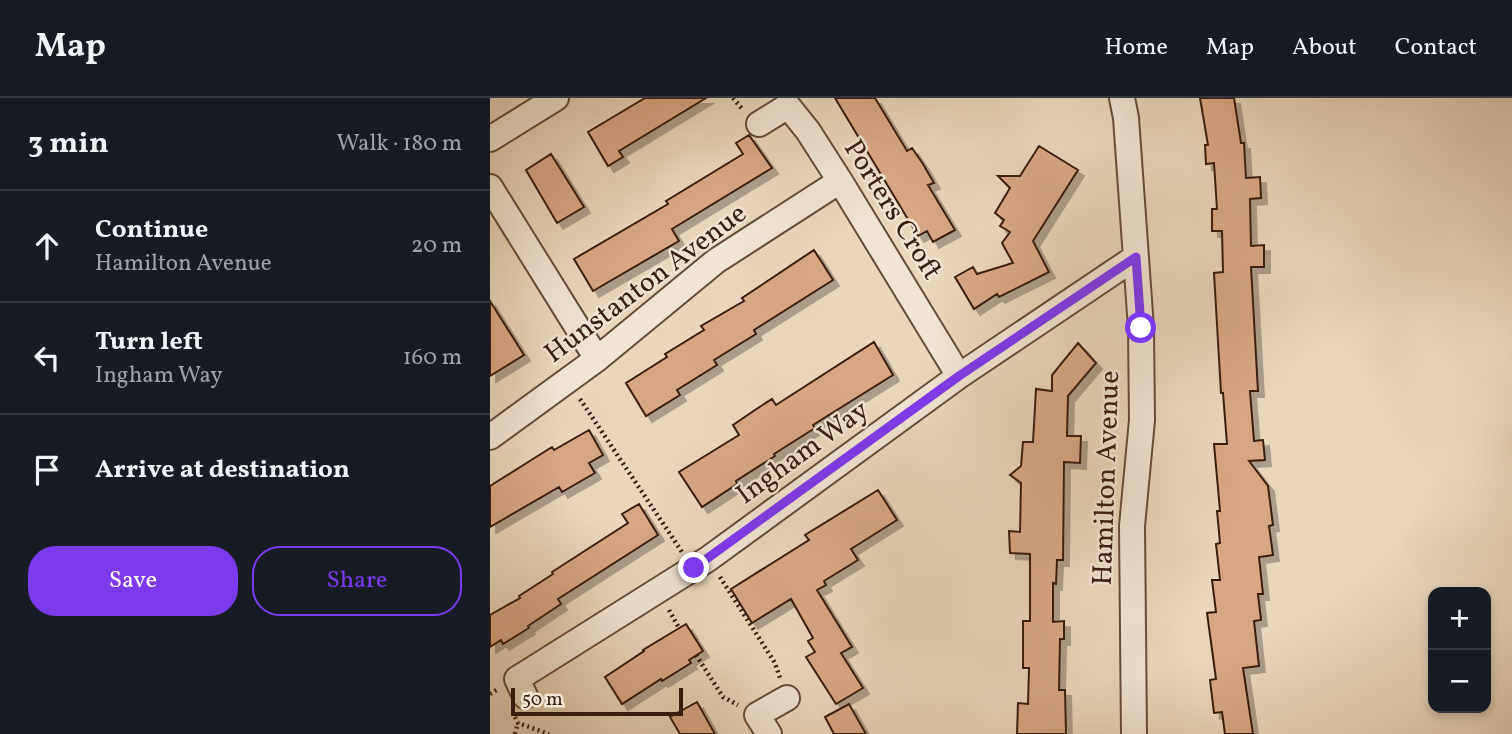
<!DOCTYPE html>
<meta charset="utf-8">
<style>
:root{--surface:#171b24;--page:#242831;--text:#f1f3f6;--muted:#9ea1a6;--line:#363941;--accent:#7c3aed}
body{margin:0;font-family:Vollkorn,serif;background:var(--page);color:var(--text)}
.controls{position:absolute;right:21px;bottom:21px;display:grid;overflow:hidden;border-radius:14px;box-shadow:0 4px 10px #0003}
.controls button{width:63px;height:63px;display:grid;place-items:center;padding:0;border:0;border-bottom:2px solid var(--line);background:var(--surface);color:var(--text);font:35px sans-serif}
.scale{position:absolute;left:21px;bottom:18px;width:172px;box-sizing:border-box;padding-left:7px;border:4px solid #381e11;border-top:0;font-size:19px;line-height:24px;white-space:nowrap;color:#381e11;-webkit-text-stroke:5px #f0e4d4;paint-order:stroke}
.stop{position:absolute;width:21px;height:21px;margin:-16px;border:5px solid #7c3aed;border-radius:50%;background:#fff}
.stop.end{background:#7c3aed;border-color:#fff;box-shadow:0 2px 7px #0008}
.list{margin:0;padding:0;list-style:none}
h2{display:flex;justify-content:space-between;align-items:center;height:91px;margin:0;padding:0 28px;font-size:30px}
h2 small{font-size:23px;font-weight:400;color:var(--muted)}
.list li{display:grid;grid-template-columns:46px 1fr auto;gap:21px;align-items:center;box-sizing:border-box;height:112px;padding:0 28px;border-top:2px solid var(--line)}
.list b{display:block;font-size:26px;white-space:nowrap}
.list p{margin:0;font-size:23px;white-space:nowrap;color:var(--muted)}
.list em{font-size:23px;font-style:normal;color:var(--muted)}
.actions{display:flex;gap:14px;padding:21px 28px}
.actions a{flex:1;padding:16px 0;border:2px solid var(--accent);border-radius:28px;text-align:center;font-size:24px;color:var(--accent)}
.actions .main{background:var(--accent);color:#fff}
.icon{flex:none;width:38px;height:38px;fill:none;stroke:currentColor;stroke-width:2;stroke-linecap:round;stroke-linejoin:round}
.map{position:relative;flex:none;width:1022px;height:636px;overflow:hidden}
header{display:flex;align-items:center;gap:42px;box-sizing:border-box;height:98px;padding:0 35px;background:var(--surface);border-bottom:2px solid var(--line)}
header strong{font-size:33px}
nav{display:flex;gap:38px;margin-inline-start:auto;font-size:24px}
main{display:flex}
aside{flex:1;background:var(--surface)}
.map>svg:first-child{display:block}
.building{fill:#d9a684;stroke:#381e11;stroke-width:2;filter:url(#shadow)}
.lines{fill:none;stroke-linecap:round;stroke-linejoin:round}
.minor-casing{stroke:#644c3c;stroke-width:28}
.path{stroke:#381e11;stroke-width:4.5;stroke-dasharray:2 3.5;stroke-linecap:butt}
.minor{stroke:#f0e4d4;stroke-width:24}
.route{stroke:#7c3aed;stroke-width:9}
.labels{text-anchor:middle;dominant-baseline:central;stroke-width:5;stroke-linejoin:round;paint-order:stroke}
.street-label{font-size:28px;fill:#381e11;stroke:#f0e4d4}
</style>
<header>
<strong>Map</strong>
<nav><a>Home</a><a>Map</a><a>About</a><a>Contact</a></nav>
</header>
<main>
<aside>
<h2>3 min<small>Walk · 180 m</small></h2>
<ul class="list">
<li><svg class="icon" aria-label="ahead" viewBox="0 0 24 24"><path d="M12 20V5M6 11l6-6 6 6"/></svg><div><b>Continue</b><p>Hamilton Avenue</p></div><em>20 m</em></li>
<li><svg class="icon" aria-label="left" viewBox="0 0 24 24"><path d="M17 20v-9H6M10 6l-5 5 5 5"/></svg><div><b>Turn left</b><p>Ingham Way</p></div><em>160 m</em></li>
<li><svg class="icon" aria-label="arrive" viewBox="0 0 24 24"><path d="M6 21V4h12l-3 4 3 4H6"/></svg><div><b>Arrive at destination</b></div></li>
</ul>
<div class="actions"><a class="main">Save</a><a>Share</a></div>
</aside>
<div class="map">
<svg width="1022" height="636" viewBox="0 0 1022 636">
<defs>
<filter id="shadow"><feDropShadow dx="6" dy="6" stdDeviation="0" flood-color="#0004"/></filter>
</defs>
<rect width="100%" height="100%" fill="#e8d6bd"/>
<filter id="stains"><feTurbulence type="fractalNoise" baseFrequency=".00286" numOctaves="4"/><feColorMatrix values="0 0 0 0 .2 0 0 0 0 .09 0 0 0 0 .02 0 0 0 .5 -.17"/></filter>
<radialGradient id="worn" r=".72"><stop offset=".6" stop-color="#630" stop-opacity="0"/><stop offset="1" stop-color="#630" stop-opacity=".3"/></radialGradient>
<!-- building -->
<path class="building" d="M155 0H216L129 53 133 59 118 68 98 34Z
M345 0H385L417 53 422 50 433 66 444 85 438 87 465 132 443 144 437 133 428 138Z
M710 0H744L751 45H754L756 80 770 79 771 100 760 101 761 148 774 147V169H761L768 293H760L764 343 773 342 775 362 759 363 778 388 783 427 779 428 783 457 769 459 773 496H768L771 522 764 523 769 568 753 570 763 636H735L732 614 724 615 720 582 726 581 717 515 726 514 722 482H730L726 446 730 445 727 413H730L724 346H737L733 295H731L724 175 733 174 732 133H722V111H727L724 65 716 66 715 47H718Z
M259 37 282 70 182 131 189 143 103 193 84 161 178 106 176 103 253 56 246 45Z
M549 48 588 72 543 143 559 174 509 199 507 196 484 211 465 179 483 169 487 176 523 165 512 145 520 134 510 128 514 122 505 115 520 90 508 78H530Z
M61 56 94 109 67 125 36 72Z
M324 152 343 182 264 232 266 236 224 262 227 267 187 292 190 297 156 318 136 285 177 259 175 256 214 232 211 228 254 203 252 200Z
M0 203 34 257 0 278Z
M384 244 403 277 323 327 325 330 284 356 285 358 246 383 247 386 212 409 189 374 249 337 243 327 265 312 282 301 286 307Z
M588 245 606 265 578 298 577 338H591L590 365 574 364 573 462H567L566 486 563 485V524L574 523V541H570L569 592H575L576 636H527L528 605 538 606 539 570H533V523H540V456L520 455 519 433 530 434 531 385 520 377 531 368 533 344H543L546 291 562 293V277Z
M99 332 113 357 99 365 105 375 72 394 69 389 0 429V388L62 349 64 352Z
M388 392 407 422 361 451 368 462 334 483 336 487 327 492 362 549 351 555 373 590 346 606 316 559 325 554 318 543 323 540 301 501 262 525 241 491 319 442 315 437Z
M149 406 168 437 68 501 71 506 38 528 39 530 13 546 11 542 0 549V517L30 500 29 498 63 476 62 474 138 425 132 416Z
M196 526 213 553 199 562 201 565 172 583 171 581 132 606 115 579 154 553 153 552Z
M207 604 225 636H190L180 619Z
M359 606 376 636H344L335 619Z"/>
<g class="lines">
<defs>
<path id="minor" d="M632 0 636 20 651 230 652 322 642 428 644 636
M269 26 298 8 318 33 350 83 469 278
M0 41 66 0
M0 89 107 261
M0 339 107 261 226 163 350 83
M35 598 27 581 218 461 469 278 646 159
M279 636 267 617 297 600"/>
</defs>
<!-- minor casing -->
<use href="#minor" class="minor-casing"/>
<!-- path -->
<path class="path" d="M243 0 253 12
M90 301 192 454
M230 479 285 565 290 580
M179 512 189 530
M206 557 233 599 248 607
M0 596 8 591
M25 619 28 625 59 636
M25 636 28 625"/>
<!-- minor -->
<use href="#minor" class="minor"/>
</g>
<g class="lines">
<!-- route -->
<path class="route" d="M204 470 469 278 646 159 651 230"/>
</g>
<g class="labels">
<!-- street labels -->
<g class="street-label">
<text transform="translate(402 112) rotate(58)">Porters Croft</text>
<text transform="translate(156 186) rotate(-37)">Hunstanton Avenue</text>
<text transform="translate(313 355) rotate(-36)">Ingham Way</text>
<text transform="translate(617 380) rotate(-88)">Hamilton Avenue</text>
</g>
</g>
<rect width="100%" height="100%" filter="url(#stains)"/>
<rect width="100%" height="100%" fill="url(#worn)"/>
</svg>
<div class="controls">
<button>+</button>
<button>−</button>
</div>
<div class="scale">50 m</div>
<div class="stop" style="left:651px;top:230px"></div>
<div class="stop end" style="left:204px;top:470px"></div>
</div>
</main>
